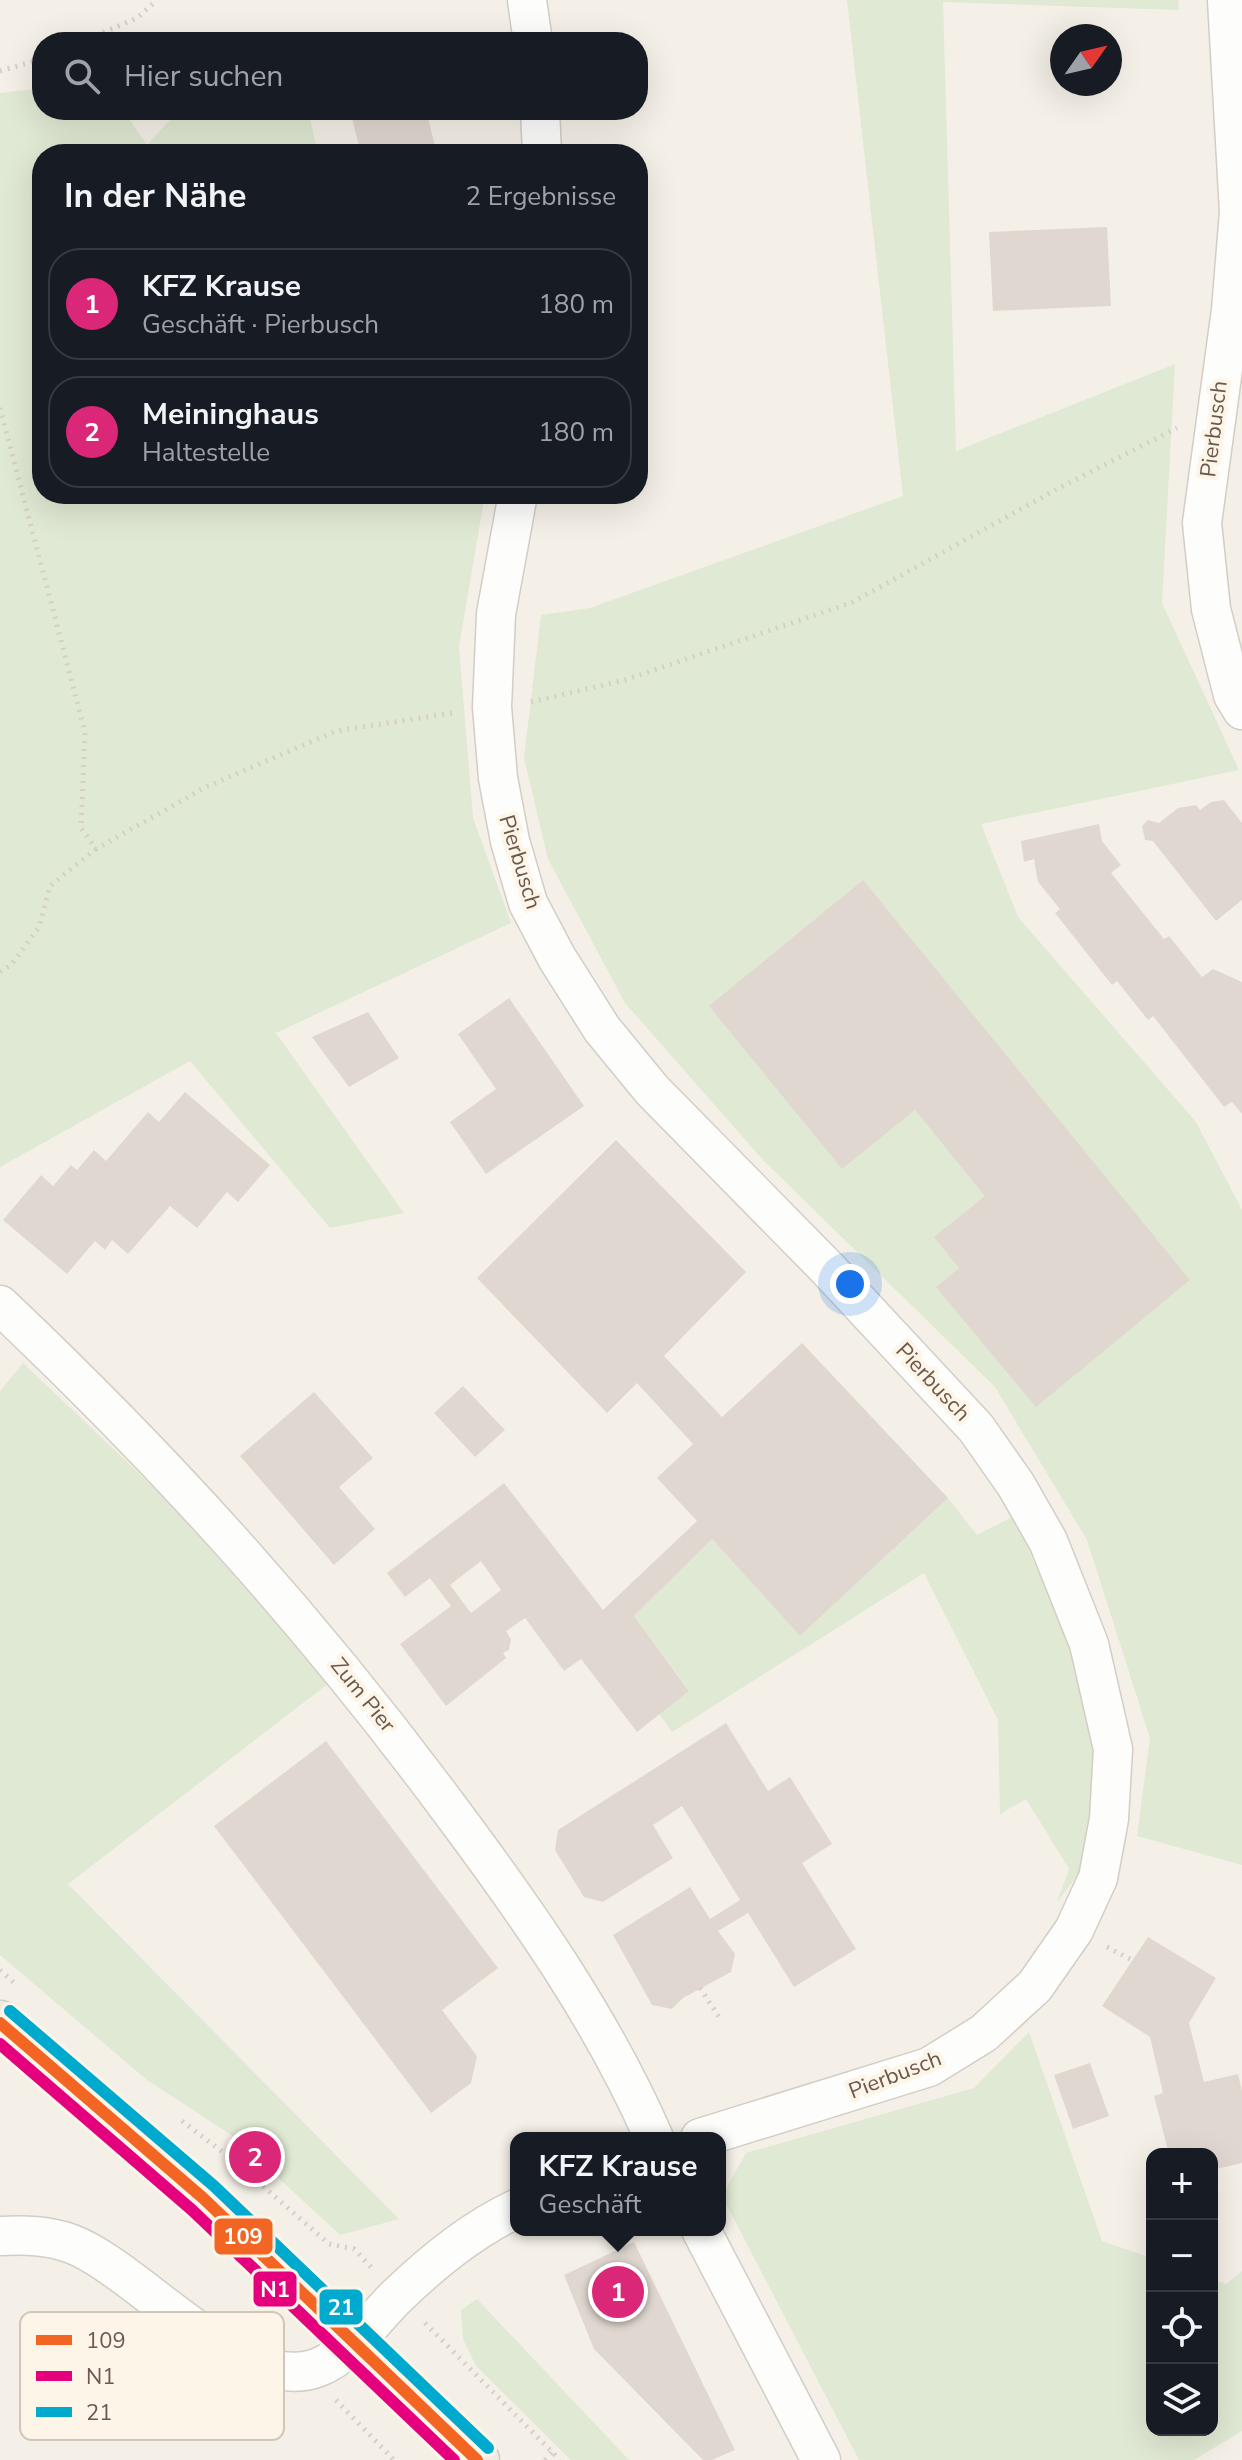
<!DOCTYPE html>
<html lang="de">
<meta charset="utf-8">
<style>
:root{--surface:#171b24;--page:#242831;--text:#f1f3f6;--muted:#9ea1a6;--line:#363941;--accent:#db2777}
body{margin:0;font-family:"Nunito Sans",sans-serif;background:var(--page);color:var(--text)}
.controls{position:absolute;right:24px;bottom:24px;display:grid;overflow:hidden;border-radius:16px;box-shadow:0 8px 32px #0002}
.controls button{width:72px;height:72px;display:grid;place-items:center;padding:0;border:0;border-bottom:2px solid var(--line);background:var(--surface);color:var(--text);font:40px sans-serif}
.compass{position:absolute;left:1050px;top:24px;width:72px;height:72px;border-radius:50%;background:var(--surface);box-shadow:0 8px 32px #0002;rotate:56deg}
.you{position:absolute;left:850px;top:1284px;width:28px;height:28px;margin:-20px;border:6px solid #fff;border-radius:50%;background:#1a73e8;box-shadow:0 0 0 12px #1a73e833}
.badge{display:grid;place-items:center;width:52px;height:52px;border-radius:50%;background:var(--accent);color:#fff;font-size:26px;font-weight:700}
.pin{position:absolute;translate:-50% -50%;border:4px solid #fff;box-shadow:0 2px 8px #0006}
.popup{position:absolute;left:510px;top:2132px;width:216px;height:104px;box-sizing:border-box;display:grid;place-content:center;border-radius:16px;background:var(--surface);filter:drop-shadow(0 2px 6px #0005);font-size:26px;white-space:nowrap;color:var(--muted)}
.popup b{font-size:30px;color:var(--text)}
.popup::after{content:'';position:absolute;left:50%;top:100%;margin-left:-16px;border:16px solid transparent;border-top-color:var(--surface)}
.list{margin:0;padding:0;list-style:none}
h2{display:flex;justify-content:space-between;align-items:center;height:104px;margin:0;padding:0 32px;font-size:34px}
h2 small{font-size:26px;font-weight:400;color:var(--muted)}
.list li{display:grid;grid-template-columns:52px 1fr auto;gap:24px;align-items:center;box-sizing:border-box;height:112px;margin:0 16px 16px;padding:0 16px;border:2px solid var(--line);border-radius:32px}
.list b{display:block;font-size:30px;white-space:nowrap}
.list p{margin:0;font-size:26px;white-space:nowrap;color:var(--muted)}
.list em{font-size:26px;font-style:normal;color:var(--muted)}
.icon{flex:none;width:44px;height:44px;fill:none;stroke:currentColor;stroke-width:2;stroke-linecap:round;stroke-linejoin:round}
.map{position:relative;flex:none;width:1242px;height:2460px;overflow:hidden}
.search{position:absolute;background:var(--surface);box-shadow:0 8px 32px #0002;left:32px;top:32px;width:616px;height:88px;display:flex;align-items:center;gap:20px;box-sizing:border-box;padding:0 28px;border-radius:32px;color:var(--muted);font-size:30px}
.panel{position:absolute;background:var(--surface);box-shadow:0 8px 32px #0002;left:32px;top:144px;width:616px;height:360px;border-radius:32px}
.map>svg:first-child{display:block}
.green{fill:#e0e9d3}
.building{fill:#e0d8d0;fill-rule:evenodd}
.lines{fill:none;stroke-linecap:round;stroke-linejoin:round}
.minor-casing{stroke:#d3cdc6;stroke-width:41}
.major-casing{stroke:#d3cbc5;stroke-width:47}
.path{stroke:#d5cfc9;stroke-width:5;stroke-dasharray:2 6;stroke-linecap:butt}
.minor{stroke:#fdfdfb;stroke-width:38}
.major{stroke:#f0ece4;stroke-width:44}
.bus-1-casing{stroke:#fcf5e8;stroke-width:18}
.bus-2-casing{stroke:#fcf5e8;stroke-width:18}
.bus-3-casing{stroke:#fcf5e8;stroke-width:18}
.bus-1{stroke:#f26522;stroke-width:12}
.bus-2{stroke:#e5007d;stroke-width:12}
.bus-3{stroke:#00a9ce;stroke-width:12}
.labels{text-anchor:middle;dominant-baseline:central;stroke-width:8;stroke-linejoin:round;paint-order:stroke}
.street-label{font-size:22px;fill:#6d584c;stroke:#fcf5e8}
.key{fill:#fcf5e8;stroke:#d1c6b9;stroke-width:2}
.key-label{font-size:22px;fill:#6d584c}
.line-badge{stroke:#fcf5e8;stroke-width:3}
.badge-label{font-size:22px;text-anchor:middle;font-weight:bold;fill:#fff}
</style>
<div class="map">
<svg width="1242" height="2460" viewBox="0 0 1242 2460">
<rect width="100%" height="100%" fill="#f4f0e7"/>
<!-- green -->
<path class="green" d="M847 0H1178L1179 10 943 2 956 451 1175 364 1162 603 1239 770 981 824 1018 917 1196 1122 1242 1210V1865L1137 1836 1150 1738 1087 1540 995 1387 763 1160 625 1003 548 859 524 758 541 615 590 608 903 496Z
M42 88V110H123L147 145 179 110H308L318 154H42V494H485L459 647 473 818 511 923 276 1033 404 1213 330 1228 190 1061 0 1167V93Z
M23 1363 165 1498 329 1683 68 1884 399 2219 340 2235 233 2136 147 2080 0 1955V1391Z
M948 1498 977 1535 1014 1516 1073 1651 1095 1762 1084 1867 1057 1902 1069 1869 1026 1799 1000 1814 998 1720 924 1573 672 1732 659 1714 689 1690 634 1616 712 1539 800 1636Z
M1029 2032 1102 2241 1152 2258V2430H1212V2279L1226 2284 1242 2271V2431L1194 2460H859L722 2196 746 2153 974 2088Z
M477 2299 629 2460H571L476 2366 463 2339 461 2310Z"/>
<!-- building -->
<path class="building" d="M350 110H426L437 154H361Z
M1107 227 1111 306 993 311 989 232Z
M1224 800 1242 823V900L1216 921 1153 841 1145 840 1142 826 1148 820 1159 823 1178 808 1196 805 1200 810 1211 802Z
M1099 824 1102 841 1121 865 1111 873 1164 939 1169 936 1202 977 1213 969 1242 982V1114L1232 1102 1224 1107 1153 1016 1148 1020 1117 981 1112 985 1055 913 1060 909 1038 882 1034 859 1024 862 1021 841Z
M863 880 1190 1280 1036 1407 936 1287 959 1268 934 1237 985 1196 915 1110 842 1169 709 1006Z
M509 998 584 1106 486 1174 450 1122 496 1089 458 1034Z
M368 1012 399 1058 349 1087 312 1037Z
M185 1092 270 1165 238 1202 227 1192 197 1228 170 1206 128 1254 112 1240 105 1250 95 1241 67 1274 3 1220 41 1175 53 1186 71 1165 77 1170 94 1150 106 1161 148 1112 159 1122Z
M616 1140 746 1272 664 1356 722 1417 802 1343 948 1498 800 1636 712 1539 634 1616 689 1691 637 1732 581 1659 564 1671 525 1618 506 1631 511 1639 509 1650 503 1653 506 1658 446 1706 400 1644 451 1606 430 1578 405 1597 387 1573 504 1483 603 1610 697 1521 657 1478 693 1444 637 1383 607 1413 477 1278ZM481 1561 501 1590 471 1613 450 1585Z
M463 1386 505 1430 475 1457 434 1413Z
M314 1392 373 1458 339 1487 375 1529 334 1565 240 1456Z
M726 1723 768 1791 790 1777 832 1844 802 1863 856 1949 794 1987 748 1913 718 1931 735 1954 731 1972 683 1998 672 2009 652 2005 613 1935 690 1887 710 1919 740 1900 682 1806 653 1825 673 1858 603 1902 584 1897 555 1850 558 1830Z
M326 1741 498 1968 442 2010 477 2056 471 2083 431 2113 214 1826Z
M1148 1937 1216 1978 1189 2023 1204 2082 1238 2074 1242 2091V2163L1212 2170V2154H1169L1154 2096 1163 2093 1150 2037 1102 2006Z
M1090 2063 1109 2116 1073 2129 1054 2075Z
M634 2242 735 2450 712 2460H703L594 2349 564 2275Z"/>
<g class="lines">
<defs>
<path id="minor" d="M527 0 533 42
M1227 0 1239 212 1231 310 1202 523 1211 609 1233 695 1242 710
M540 110 542 154
M518 494 496 614 492 707 498 778 510 841 528 903 557 958 602 1029 652 1090 828 1269 976 1428 1016 1485 1048 1541 1089 1644 1113 1749 1109 1819 1098 1878 1074 1930 1035 1986 984 2033 929 2067 700 2138
M0 1305C170 1466 315 1627 454 1815 530 1917 603 2021 654 2138
M701 2230 821 2460
M0 2236C25 2235 48 2235 72 2244 139 2270 244 2398 319 2367 349 2355 372 2321 395 2298 429 2265 473 2229 516 2209"/>
<path id="major" d="M0 2023 203 2198 477 2460"/>
</defs>
<!-- minor casing -->
<use href="#minor" class="minor-casing"/>
<!-- major casing -->
<use href="#major" class="major-casing"/>
<!-- path -->
<path class="path" d="M81 42 137 18 157 0
M0 71 42 59
M0 408 85 732 81 828 96 849 206 787 336 731 453 713
M531 702 625 680 853 602 1059 488 1177 428
M0 972 12 964 39 927 50 886 96 849
M1107 1947 1132 1960
M0 1970 14 1983
M700 1988 719 2017
M182 2121 233 2160 329 2244 354 2249 371 2267
M425 2323 560 2460
M336 2400 394 2460
M545 2460 552 2452"/>
<!-- minor -->
<use href="#minor" class="minor"/>
<!-- major -->
<use href="#major" class="major"/>
<defs>
<path id="bus-1" d="M0 2023 203 2198 477 2460"/>
<path id="bus-2" d="M0 2044 192 2210 454 2460"/>
<path id="bus-3" d="M10 2011 214 2186 488 2448"/>
</defs>
<!-- bus-1 casing -->
<use href="#bus-1" class="bus-1-casing"/>
<!-- bus-2 casing -->
<use href="#bus-2" class="bus-2-casing"/>
<!-- bus-3 casing -->
<use href="#bus-3" class="bus-3-casing"/>
<!-- bus-1 -->
<use href="#bus-1" class="bus-1"/>
<!-- bus-2 -->
<use href="#bus-2" class="bus-2"/>
<!-- bus-3 -->
<use href="#bus-3" class="bus-3"/>
</g>
<g class="labels">
<!-- street labels -->
<g class="street-label">
<text transform="translate(1214 429) rotate(-83)">Pierbusch</text>
<text transform="translate(520 862) rotate(73)">Pierbusch</text>
<text transform="translate(933 1382) rotate(47)">Pierbusch</text>
<text transform="translate(363 1695) rotate(51)">Zum Pier</text>
<text transform="translate(895 2075) rotate(-21)">Pierbusch</text>
</g>
</g>
<!-- legend -->
<rect x="20" y="2312" width="264" height="128" rx="12" class="key"/>
<rect x="36" y="2335" width="36" height="10" fill="#f26522"/>
<rect x="36" y="2371" width="36" height="10" fill="#e5007d"/>
<rect x="36" y="2407" width="36" height="10" fill="#00a9ce"/>
<g class="key-label">
<text x="86" y="2348">109</text>
<text x="86" y="2384">N1</text>
<text x="86" y="2420">21</text>
</g>
<g class="line-badge">
<rect x="213" y="2217" width="61" height="39" rx="8" fill="#f26522"/>
<rect x="252" y="2270" width="46" height="38" rx="8" fill="#e5007d"/>
<rect x="318" y="2288" width="46" height="38" rx="8" fill="#00a9ce"/>
</g>
<g class="badge-label">
<text x="243" y="2244">109</text>
<text x="275" y="2297">N1</text>
<text x="341" y="2315">21</text>
</g>
</svg>
<div class="controls">
<button>+</button>
<button>−</button>
<button><svg class="icon" aria-label="locate" viewBox="0 0 24 24"><circle cx="12" cy="12" r="6"/><path d="M12 2v4M12 18v4M2 12h4M18 12h4"/></svg></button>
<button><svg class="icon" aria-label="layers" viewBox="0 0 24 24"><path d="M12 4l9 5-9 5-9-5zM3 14l9 5 9-5"/></svg></button>
</div>
<svg class="compass" viewBox="-18 -18 36 36"><path d="M0-13l5 13h-10z" fill="#e53935"/><path d="M0 13l5-13h-10z" fill="#9ea1a6"/></svg>
<div class="you"></div>
<div class="pin badge" style="left:618px;top:2292px">1</div>
<div class="popup"><b>KFZ Krause</b>Geschäft</div>
<div class="pin badge" style="left:255px;top:2157px">2</div>
<div class="search"><svg class="icon" aria-label="search" viewBox="0 0 24 24"><circle cx="10" cy="10" r="6"/><path d="M15 15l6 6"/></svg>Hier suchen</div>
<section class="panel">
<h2>In der Nähe<small>2 Ergebnisse</small></h2>
<ul class="list">
<li><span class="badge">1</span><div><b>KFZ Krause</b><p>Geschäft · Pierbusch</p></div><em>180 m</em></li>
<li><span class="badge">2</span><div><b>Meininghaus</b><p>Haltestelle</p></div><em>180 m</em></li>
</ul>
</section>
</div>
